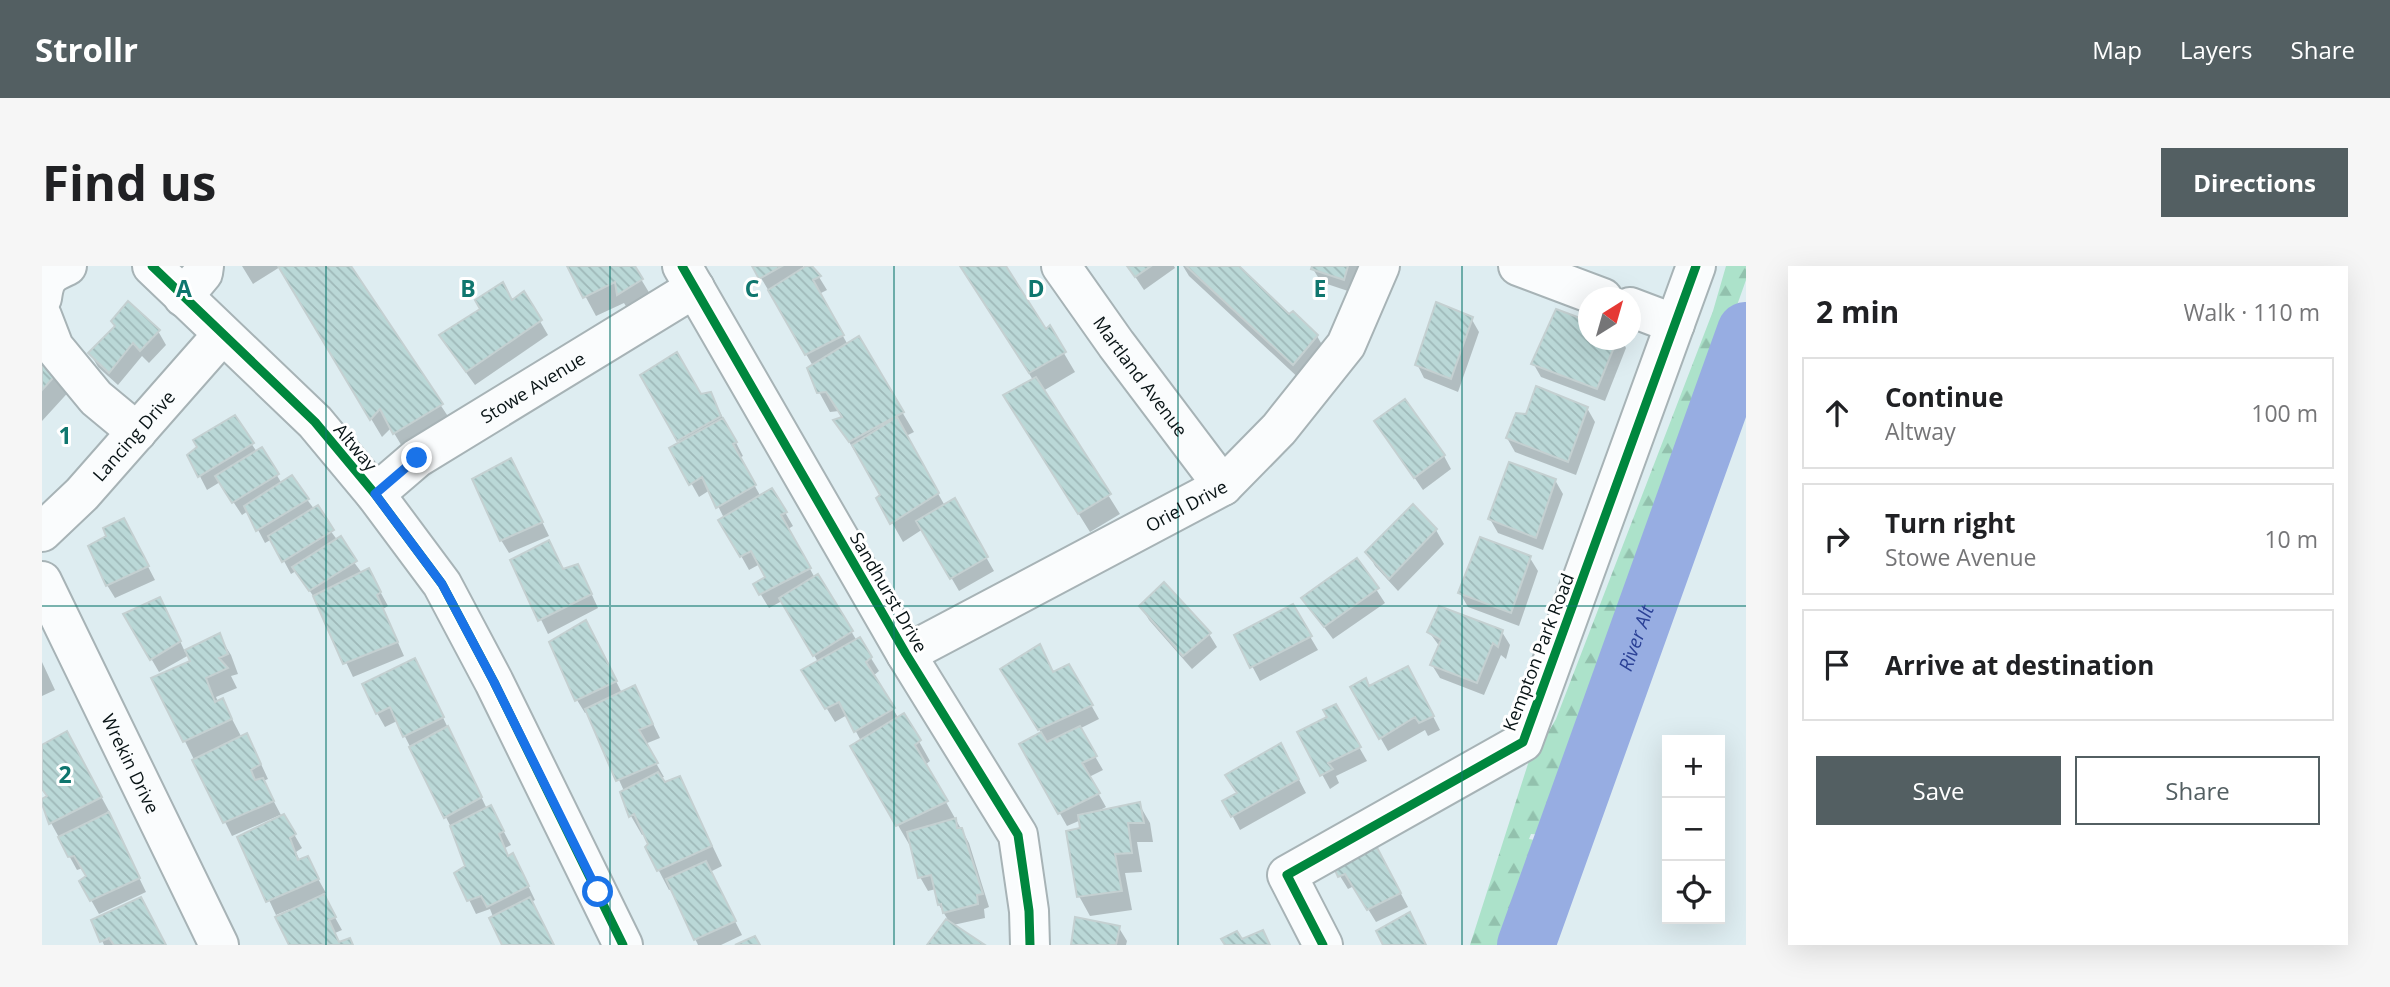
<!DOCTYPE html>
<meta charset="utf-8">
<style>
:root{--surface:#fff;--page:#f6f6f6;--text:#202124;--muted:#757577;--line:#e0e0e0;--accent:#535f62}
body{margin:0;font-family:"Open Sans",sans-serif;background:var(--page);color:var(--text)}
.controls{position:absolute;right:21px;bottom:21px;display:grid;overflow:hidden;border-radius:0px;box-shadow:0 7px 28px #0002}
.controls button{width:63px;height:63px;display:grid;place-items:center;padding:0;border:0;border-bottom:2px solid var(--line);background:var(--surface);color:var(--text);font:35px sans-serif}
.compass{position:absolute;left:1536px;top:21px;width:63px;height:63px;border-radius:50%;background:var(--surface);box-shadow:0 7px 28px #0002;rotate:37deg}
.stop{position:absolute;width:21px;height:21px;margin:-16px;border:5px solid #1a73e8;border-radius:50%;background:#fff}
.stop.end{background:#1a73e8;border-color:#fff;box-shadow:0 2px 7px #0008}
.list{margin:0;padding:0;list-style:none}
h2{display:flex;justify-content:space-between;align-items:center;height:91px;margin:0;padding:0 28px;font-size:30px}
h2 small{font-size:23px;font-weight:400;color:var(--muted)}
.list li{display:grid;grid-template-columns:46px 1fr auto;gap:21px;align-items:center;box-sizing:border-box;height:112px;margin:0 14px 14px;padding:0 14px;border:2px solid var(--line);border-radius:0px}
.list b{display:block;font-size:26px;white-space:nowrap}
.list p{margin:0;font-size:23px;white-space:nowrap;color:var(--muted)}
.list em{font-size:23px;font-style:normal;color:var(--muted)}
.actions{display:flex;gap:14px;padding:21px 28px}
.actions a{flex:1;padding:16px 0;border:2px solid var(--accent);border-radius:0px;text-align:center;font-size:24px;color:var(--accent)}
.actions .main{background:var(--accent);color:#fff}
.icon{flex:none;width:38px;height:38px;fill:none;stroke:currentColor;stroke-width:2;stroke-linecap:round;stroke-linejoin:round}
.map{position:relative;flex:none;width:1704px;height:679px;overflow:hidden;border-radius:0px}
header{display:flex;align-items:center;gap:42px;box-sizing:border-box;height:98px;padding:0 35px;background:var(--accent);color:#fff}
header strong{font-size:33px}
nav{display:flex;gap:38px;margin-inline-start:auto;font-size:24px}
.intro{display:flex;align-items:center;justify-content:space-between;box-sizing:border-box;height:168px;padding:0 42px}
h1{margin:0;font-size:49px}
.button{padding:18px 32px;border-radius:0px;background:var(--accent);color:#fff;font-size:24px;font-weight:700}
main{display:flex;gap:42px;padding:0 42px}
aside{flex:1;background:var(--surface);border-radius:0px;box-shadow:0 7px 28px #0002}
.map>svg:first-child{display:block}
.forest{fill:url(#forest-firs)}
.shadow{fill:#0003}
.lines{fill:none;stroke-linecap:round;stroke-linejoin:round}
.river{stroke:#97ade2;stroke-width:58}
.building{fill:url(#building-back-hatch);stroke:#c4d0d1;stroke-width:2}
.minor-casing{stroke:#a7b3b6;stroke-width:42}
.minor{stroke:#fafcfd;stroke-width:38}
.cycleway-casing{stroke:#fff;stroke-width:13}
.cycleway{stroke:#00873e;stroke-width:9}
.route{stroke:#1a73e8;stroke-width:9}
.grid{fill:none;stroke:#0f766e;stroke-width:2;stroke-opacity:0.55}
.labels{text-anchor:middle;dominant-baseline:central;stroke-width:6;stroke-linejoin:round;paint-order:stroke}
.street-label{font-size:18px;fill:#081315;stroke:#fff}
.water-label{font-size:19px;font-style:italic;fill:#2b4196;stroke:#fff}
.grid-label{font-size:23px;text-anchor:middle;font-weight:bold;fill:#0f766e;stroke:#fff;stroke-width:6;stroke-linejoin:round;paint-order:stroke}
</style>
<header>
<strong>Strollr</strong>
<nav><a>Map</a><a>Layers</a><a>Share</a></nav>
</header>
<div class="intro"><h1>Find us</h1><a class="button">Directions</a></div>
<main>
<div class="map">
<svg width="1704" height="679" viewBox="0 0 1704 679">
<defs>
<pattern id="forest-firs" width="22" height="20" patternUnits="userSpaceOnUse" patternTransform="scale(1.75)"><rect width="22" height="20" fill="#ace2ca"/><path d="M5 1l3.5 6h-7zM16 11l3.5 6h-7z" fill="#92c1ad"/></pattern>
<pattern id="building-back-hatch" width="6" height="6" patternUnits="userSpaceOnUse" patternTransform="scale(1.75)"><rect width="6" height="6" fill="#bad8d7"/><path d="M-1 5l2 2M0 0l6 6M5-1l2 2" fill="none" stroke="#9eb8b8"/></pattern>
</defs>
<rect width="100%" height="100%" fill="#deedf1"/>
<!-- forest -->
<path class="forest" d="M1684 0H1704V14L1507 569 1489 568 1487 573 1504 576 1468 679H1428L1493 476 1507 465 1514 453 1671 45Z"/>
<!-- shadow -->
<path class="shadow" d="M200 0H307L411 158 364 187 349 162 340 171 238 1 211 18Z
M527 0H591L611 33 588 47 582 37 554 50Z
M712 0H761L762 3 768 0 777 11 785 24 777 28 806 79 816 72 872 166 864 170 903 240 912 235 952 305 917 325 881 263 861 276 836 232 840 229 794 155 801 153 797 145 788 146 777 126 771 100Z
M920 0H962L1003 65 1007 62 1033 106 1001 125 1078 248 1048 266 975 149 991 114Z
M1086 0H1132L1133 2 1102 24Z
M1141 0H1194L1247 50 1275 70 1286 89 1262 117 1147 10Z
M1272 0H1317L1309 26 1279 16 1271 3Z
M482 28 506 69 433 119 407 83Z
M1514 45 1546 57V74H1580L1584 82 1563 135 1499 111 1491 97Z
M1429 52 1437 66 1416 126 1382 112 1375 98Z
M75 61 116 65 124 79 107 97 100 90 76 119 56 101 48 87Z
M0 82 32 120 0 155Z
M601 109 658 130 668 127 701 190 697 192 719 231 730 224 751 260 746 263 773 312 776 310 815 375 817 373 837 405 831 410 857 453 862 449 888 495 883 499 927 577 947 641 942 643 943 652 911 659 940 679H887L906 654 897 639 894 623 886 625 878 611 870 577 867 578 810 481 819 475 805 449 793 456 762 405 776 396 740 335 727 342 713 319 726 311 718 298 707 304 679 254 682 252 668 224 657 231 630 183 639 178Z
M1545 142 1553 156 1534 209 1473 186 1465 172 1486 150Z
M192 152 215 186 220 184 240 218 249 212 320 307 334 318 346 340 341 343 362 390 311 411 276 337 254 305 249 308 230 273 223 277 206 245 200 249 178 216 165 224 147 189Z
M1334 156 1402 190 1409 203 1381 224Z
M476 207 507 270 467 287 459 274Z
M1513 214 1521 228 1501 284 1456 267 1448 253Z
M1371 240 1394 264 1402 278 1356 325 1333 300 1326 287Z
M89 268 113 314 73 332 65 319 66 271Z
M1488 292 1496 305 1477 360 1426 341 1418 327Z
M470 294 521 304 543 314 556 342 506 368Z
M1315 294 1343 337 1291 373 1261 333Z
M1099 340 1167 368 1175 381 1150 403 1107 354Z
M1250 340 1276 384 1218 415 1194 370Z
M125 346 143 386 177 370 189 389 196 408 189 410 195 422 174 431 176 436 180 434 200 472 205 470 212 483 226 513 221 515 240 551H242L260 582 254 586 258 595 265 593 284 627 280 628 300 664 293 667 298 678 310 679H249L248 643 234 649 198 572 239 552 238 549 190 570 112 413 150 396 147 389 117 406 83 348Z
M1387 366H1460L1468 379 1464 393 1459 389 1442 429 1398 412 1390 399 1398 381Z
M551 370 580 427 600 435 618 472 603 478 622 511 618 512 622 518 638 512 680 600 668 606 700 669 679 679H656L630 623 627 624 605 582 608 579 603 568 600 569 589 550 580 526 582 525 546 446 543 447 535 434Z
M0 396 13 424 0 430Z
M1027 400 1057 453 1037 463 1061 504 1047 511 1064 541 1056 545 1097 538 1108 557 1111 576H1095L1100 606 1083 607 1090 644 1048 650 1037 630 1039 554 1025 560 979 479 1000 468 961 403 1011 408Z
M380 408 445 543 456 555 469 579 463 582 467 591 478 603 493 634 489 636 511 679H462L448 643 434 648 414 607 425 601 411 565 355 455 343 461 335 447Z
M1373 415 1398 464 1386 470 1383 464 1346 485 1310 422Z
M1293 440 1325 495 1294 510 1297 517 1288 523 1257 466 1287 452Z
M0 481H32L67 545 65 546 104 626 57 648 49 634 46 611 41 602 35 604 9 557 7 532 0 520Z
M1246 493 1264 527 1198 564 1183 536Z
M1337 587 1366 641 1334 656 1312 620 1306 623 1298 610Z
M51 655 123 679H62Z
M1077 662 1085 675 1084 679H1031Z"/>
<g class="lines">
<!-- river -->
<path class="river" id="s1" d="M1484 679 1704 65"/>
</g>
<!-- building -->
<path class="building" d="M236 0H309L401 138 351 168 338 143 328 154Z
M525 0H593L601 13 575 29 573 16 541 32Z
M710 0H740L717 13Z
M764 0H770L779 10 771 14 802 69 763 89 726 24Z
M918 0H964L1004 63 1008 59 1024 86 987 107Z
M1085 0H1109L1093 11Z
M1144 0H1197L1247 48 1251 45 1276 69 1251 99Z
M1270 0H1306L1302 14 1269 3Z
M461 16 470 34 482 25 500 54 424 106 397 69 438 43 433 34Z
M86 35 118 64 98 85 91 77 67 107 46 87 73 60 69 55Z
M1394 36 1431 51 1409 113 1373 99Z
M1514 43 1546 55V74H1575L1555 123 1489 98Z
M817 70 862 146 807 176 791 154 800 151 784 126 775 127 765 102Z
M0 79 22 100 0 124Z
M635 86 659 128 669 126 679 150 635 175 598 109Z
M994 111 1069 228 1036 248 961 129Z
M1494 120 1546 141 1526 196 1464 172 1474 147 1484 148Z
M1363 133 1403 189 1372 212 1332 155Z
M193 149 212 177 156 211 145 189 155 181 151 174Z
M855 151 897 227 848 258 834 232 838 229 810 179Z
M681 152 695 176 691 178 714 219 674 242 660 211 647 219 627 182Z
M220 181 237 208 190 237 173 210Z
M469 192 501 256 458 275 430 213Z
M1467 196 1514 213 1494 272 1446 253Z
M250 209 267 233 214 265 202 240Z
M730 222 745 246 739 249 769 302 717 329 711 318 723 311 709 285 698 291 676 254Z
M913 232 946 291 908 313 874 255Z
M1371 238 1395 263 1347 313 1323 286Z
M276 239 292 264 240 296 226 270Z
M82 252 107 300 64 320 46 280 64 270 61 262Z
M299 270 315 295 267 325 250 301Z
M1438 271 1489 290 1469 347 1416 327Z
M507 274 521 303 536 298 550 328 496 355 468 294Z
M1315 292 1337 322 1282 361 1259 332Z
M327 302 339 326 335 329 356 376 301 398 271 330Z
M776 308 811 365 771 390 737 332Z
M1122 316 1169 367 1141 390 1097 340Z
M118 331 139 375 108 394 81 348Z
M1251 338 1270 370 1208 402 1192 369Z
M1397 340 1461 364 1456 381 1451 377 1435 417 1388 399 1399 374 1385 366Z
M544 354 575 415 533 435 507 376Z
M178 367 186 388 177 392 186 402 164 412 173 436 181 432 190 453 141 476 109 412 148 395 143 384Z
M818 371 830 391 824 396 853 442 812 466 797 436 783 443 759 404Z
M998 378 1011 406 1027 398 1051 439 996 464 958 403Z
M373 392 402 451 361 471 348 441 334 448 320 418Z
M1366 400 1392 450 1377 457 1373 451 1337 473 1308 421 1324 412 1327 420Z
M593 419 611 458 597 464 616 497 574 515 543 443Z
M1294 438 1319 481 1286 497 1291 503 1278 510 1255 466 1285 451 1281 444Z
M862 447 879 474 873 479 906 535 854 560 808 480Z
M406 460 440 531 402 552 367 481Z
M1038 460 1055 490 1040 497 1058 527 1016 548 977 478 999 466 1005 476Z
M25 465 60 531 7 558 0 538V533L5 530 0 523V479Z
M205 467 219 498 209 504 213 514 221 512 232 535 181 557 150 494Z
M1239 477 1257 513 1189 551 1180 535 1195 527 1183 509Z
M616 506 623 516 638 510 670 580 615 605 603 581 606 578 592 548 587 551 578 526Z
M1098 536 1102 557H1086L1090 587 1073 588 1080 625 1035 631 1024 565 1038 562 1036 549Z
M449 539 462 565 457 568 466 590 471 587 487 620 445 641 439 630 425 635 412 607 423 600 408 560Z
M67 546 98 612 48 635 37 615 44 610 32 590 26 591 16 571Z
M242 548 254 568 248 572 256 594 266 590 277 613 224 636 195 571Z
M914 552 915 562H920L941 628 935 629 936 638 901 647 899 638 896 639 889 609 876 612 865 566Z
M1330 572 1359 627 1325 644 1303 608 1296 611 1288 593Z
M664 595 694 655 652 674 624 613Z
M282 628 294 651 287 654 297 676 308 672 311 679H247L233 651Z
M99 631 124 679H72L67 672 58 676 49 654Z
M488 631 512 679H460L447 652Z
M1368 646 1384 679H1341L1334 665Z
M1033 651 1078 660 1074 679H1029Z
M904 653 943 679H885Z
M1221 664 1228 679H1183L1179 673 1195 665 1200 673Z
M713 670 718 679H693L704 674Z"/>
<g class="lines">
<defs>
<g id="minor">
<path d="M110 0 273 156 333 228 400 318 452 416 581 679"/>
<path d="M640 0 864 388 976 569 987 645 988 679"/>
<path id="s2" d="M1019 0 1074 78 1181 220"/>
<path d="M1476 0 1561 32"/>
<path d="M141 31 161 7 162 0"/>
<path d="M0 32C3 11 7 8 25 0"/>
<path d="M1588 41 1633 58"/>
<path d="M0 50 12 81 54 132 95 166"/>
<path id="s3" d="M333 228 375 192 653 22"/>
<path id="s4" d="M0 266 40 228 180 69"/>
<path id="s5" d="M0 315 177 679"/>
<path id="s6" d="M864 388 1181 220 1237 163 1304 79 1338 0"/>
<path d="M1281 679 1245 609 1481 476 1654 0"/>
</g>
</defs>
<!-- minor casing -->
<use href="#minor" class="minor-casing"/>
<!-- minor -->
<use href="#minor" class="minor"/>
<defs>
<path id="cycleway" d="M110 0 273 156 333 228 400 318 452 416 581 679
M640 0 864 388 976 569 987 645 988 679
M1281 679 1245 609 1481 476 1654 0"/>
</defs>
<!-- cycleway casing -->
<use href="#cycleway" class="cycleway-casing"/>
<!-- cycleway -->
<use href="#cycleway" class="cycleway"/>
</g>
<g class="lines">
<!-- route -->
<path class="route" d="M375 192 333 228 400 318 452 416 556 626"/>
</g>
<!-- grid -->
<path class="grid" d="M284 0V679M568 0V679M852 0V679M1136 0V679M1420 0V679M0 340H1704"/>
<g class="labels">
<!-- street labels -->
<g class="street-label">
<text stroke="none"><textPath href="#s2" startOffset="136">Martland Avenue</textPath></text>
<text stroke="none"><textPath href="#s3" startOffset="191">Stowe Avenue</textPath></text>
<text stroke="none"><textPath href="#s4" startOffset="133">Lancing Drive</textPath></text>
<text transform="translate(314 181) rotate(50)">Altway</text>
<text stroke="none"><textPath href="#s6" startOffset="317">Oriel Drive</textPath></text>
<text transform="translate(847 326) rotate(60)">Sandhurst Drive</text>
<text transform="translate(1496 386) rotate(-69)">Kempton Park Road</text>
<text stroke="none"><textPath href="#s5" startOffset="203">Wrekin Drive</textPath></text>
</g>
<!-- water labels -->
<g class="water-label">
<text stroke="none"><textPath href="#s1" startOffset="326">River Alt</textPath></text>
</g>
</g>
<g class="grid-label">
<text x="142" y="31">A</text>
<text x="426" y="31">B</text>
<text x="710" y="31">C</text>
<text x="994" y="31">D</text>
<text x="1278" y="31">E</text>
<text x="23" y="178">1</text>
<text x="23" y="517">2</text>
</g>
</svg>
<div class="controls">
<button>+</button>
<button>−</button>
<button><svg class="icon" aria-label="locate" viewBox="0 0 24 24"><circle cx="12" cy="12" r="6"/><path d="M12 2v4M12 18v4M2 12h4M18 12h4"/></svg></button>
</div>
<svg class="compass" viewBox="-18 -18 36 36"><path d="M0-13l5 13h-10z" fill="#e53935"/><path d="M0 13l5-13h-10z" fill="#757577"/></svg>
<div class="stop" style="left:556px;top:626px"></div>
<div class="stop end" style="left:375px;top:192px"></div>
</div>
<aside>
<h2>2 min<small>Walk · 110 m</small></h2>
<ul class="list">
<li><svg class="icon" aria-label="ahead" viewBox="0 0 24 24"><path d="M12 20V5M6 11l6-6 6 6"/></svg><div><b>Continue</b><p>Altway</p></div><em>100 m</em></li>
<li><svg class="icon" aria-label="right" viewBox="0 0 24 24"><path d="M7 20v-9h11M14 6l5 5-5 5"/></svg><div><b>Turn right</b><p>Stowe Avenue</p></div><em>10 m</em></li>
<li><svg class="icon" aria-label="arrive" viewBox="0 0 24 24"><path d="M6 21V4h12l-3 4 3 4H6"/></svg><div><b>Arrive at destination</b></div></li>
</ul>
<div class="actions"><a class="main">Save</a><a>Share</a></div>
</aside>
</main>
